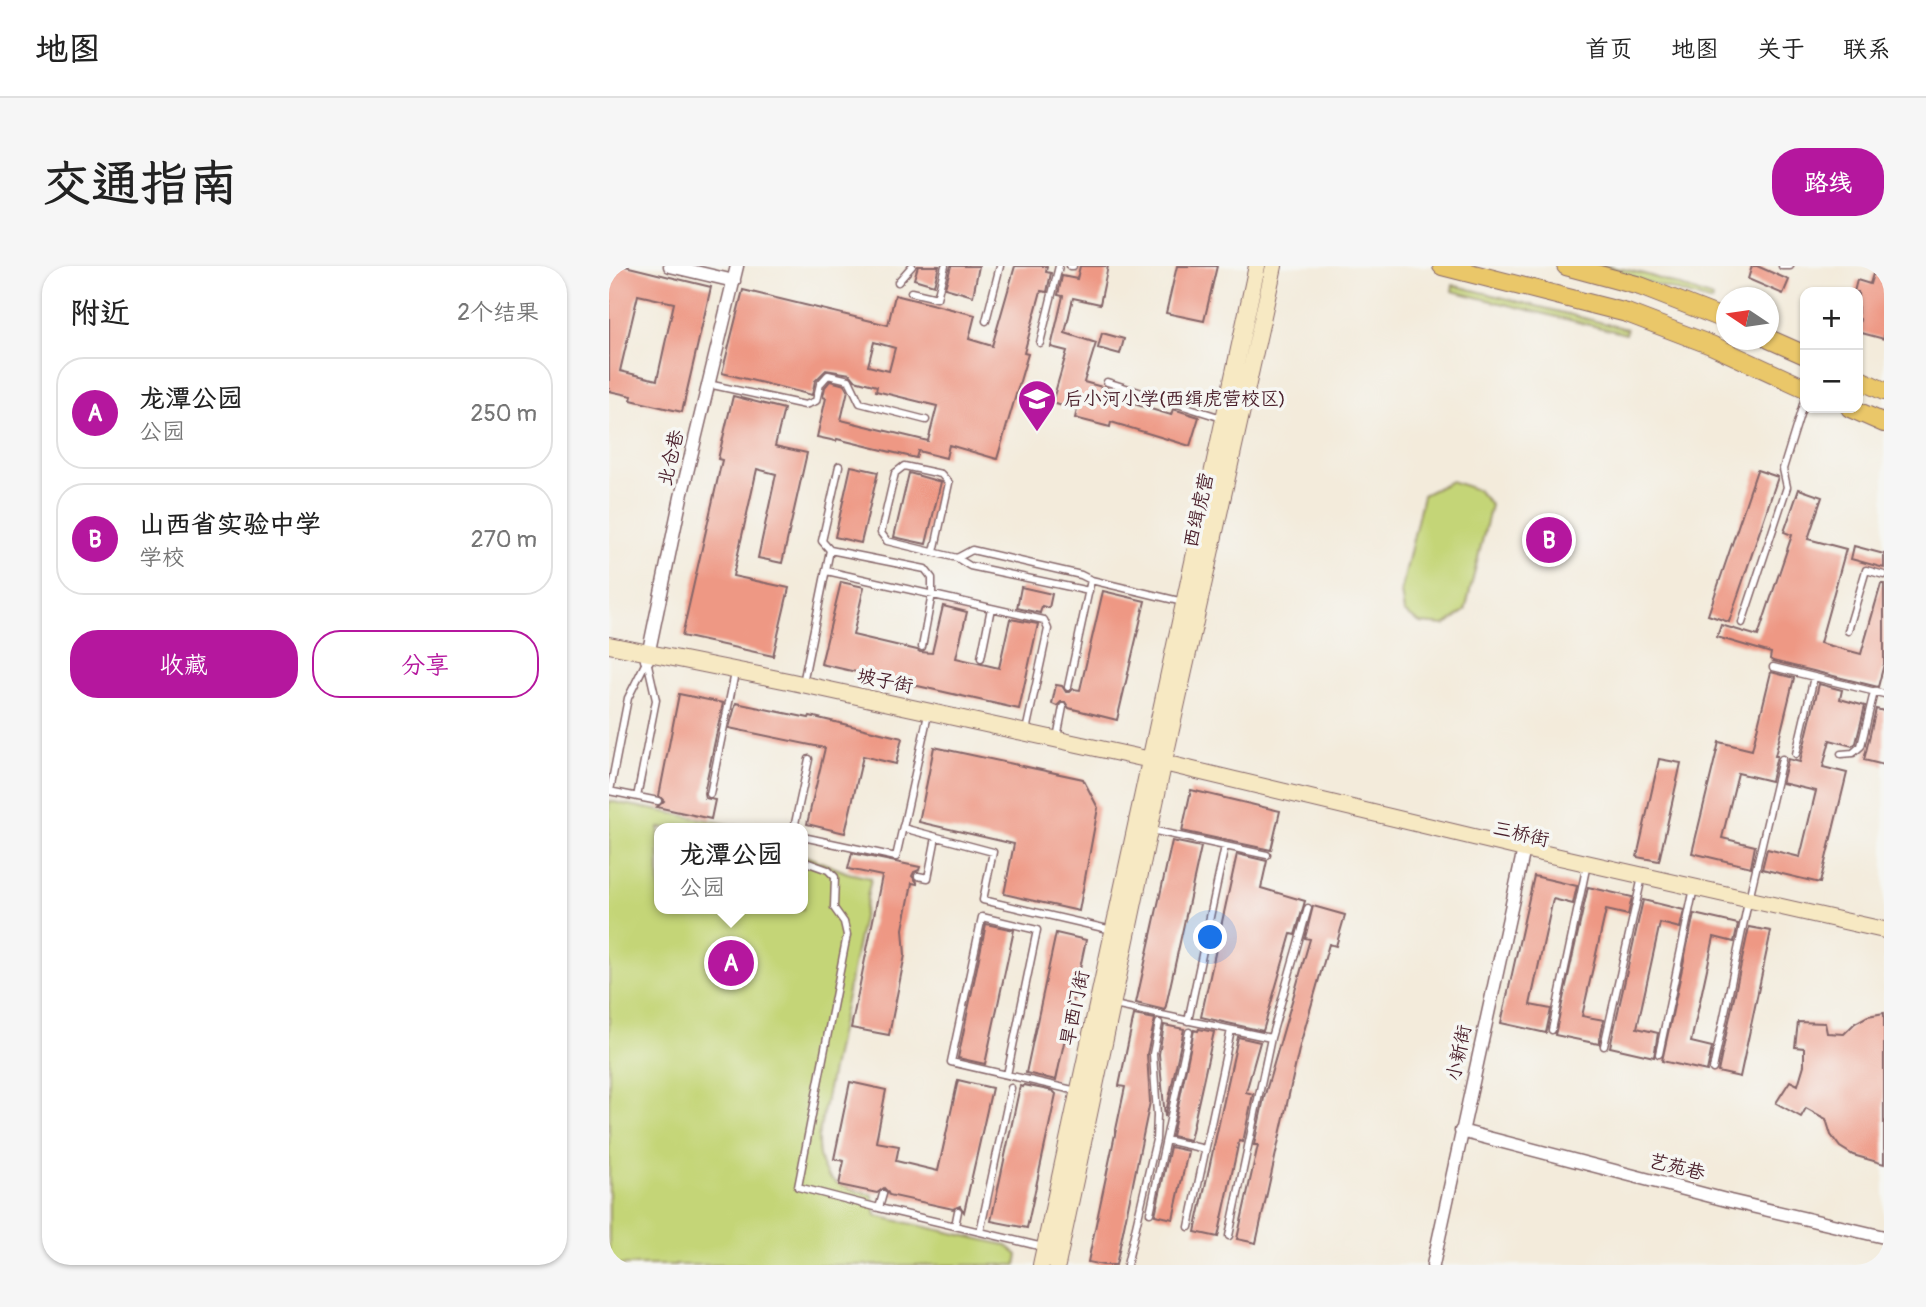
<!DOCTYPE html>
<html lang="zh">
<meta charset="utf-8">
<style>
:root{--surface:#fff;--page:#f6f6f6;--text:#222;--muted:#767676;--line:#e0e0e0;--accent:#b5179e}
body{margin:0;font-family:Pangolin,"LXGW WenKai TC",sans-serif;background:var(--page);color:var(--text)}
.controls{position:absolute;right:21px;top:21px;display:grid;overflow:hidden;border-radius:14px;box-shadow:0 2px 5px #0004}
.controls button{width:63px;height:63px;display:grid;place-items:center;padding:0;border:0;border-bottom:2px solid var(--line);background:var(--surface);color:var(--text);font:35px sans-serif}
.compass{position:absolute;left:1107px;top:21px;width:63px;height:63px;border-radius:50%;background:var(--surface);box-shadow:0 2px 5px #0004;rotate:283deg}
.you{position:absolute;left:602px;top:672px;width:24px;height:24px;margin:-18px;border:5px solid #fff;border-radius:50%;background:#1a73e8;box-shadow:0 0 0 10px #1a73e833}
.badge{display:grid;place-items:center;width:46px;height:46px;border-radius:50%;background:var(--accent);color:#fff;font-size:23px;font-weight:700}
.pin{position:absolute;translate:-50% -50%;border:4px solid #fff;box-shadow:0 2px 7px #0006}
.popup{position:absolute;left:45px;top:557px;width:154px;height:91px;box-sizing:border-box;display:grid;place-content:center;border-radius:14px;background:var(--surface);filter:drop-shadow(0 2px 5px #0005);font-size:23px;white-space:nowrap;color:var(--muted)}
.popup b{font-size:26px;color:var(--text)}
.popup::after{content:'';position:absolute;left:50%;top:100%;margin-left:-14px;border:14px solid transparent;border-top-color:var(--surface)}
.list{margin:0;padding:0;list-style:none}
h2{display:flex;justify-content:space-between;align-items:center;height:91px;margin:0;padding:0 28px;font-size:30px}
h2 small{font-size:23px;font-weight:400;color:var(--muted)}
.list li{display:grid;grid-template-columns:46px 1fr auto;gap:21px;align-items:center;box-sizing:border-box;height:112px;margin:0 14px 14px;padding:0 14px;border:2px solid var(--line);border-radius:28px}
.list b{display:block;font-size:26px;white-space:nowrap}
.list p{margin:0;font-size:23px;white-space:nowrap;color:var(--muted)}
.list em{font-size:23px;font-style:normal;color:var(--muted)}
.actions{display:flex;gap:14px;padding:21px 28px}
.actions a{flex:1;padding:16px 0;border:2px solid var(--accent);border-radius:28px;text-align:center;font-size:24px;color:var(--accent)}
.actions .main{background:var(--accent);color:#fff}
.map{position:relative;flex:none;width:1275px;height:999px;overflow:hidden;border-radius:28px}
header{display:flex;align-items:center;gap:42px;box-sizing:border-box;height:98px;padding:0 35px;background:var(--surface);border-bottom:2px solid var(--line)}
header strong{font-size:33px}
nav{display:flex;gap:38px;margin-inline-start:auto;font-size:24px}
.intro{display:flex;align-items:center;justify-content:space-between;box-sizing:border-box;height:168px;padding:0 42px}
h1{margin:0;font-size:49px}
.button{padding:18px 32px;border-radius:28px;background:var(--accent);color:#fff;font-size:24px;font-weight:700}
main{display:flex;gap:42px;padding:0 42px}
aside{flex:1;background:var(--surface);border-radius:28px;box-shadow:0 2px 5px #0004}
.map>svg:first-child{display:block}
.green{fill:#c4d577;stroke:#877a51;stroke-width:2}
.building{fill:#ee9884;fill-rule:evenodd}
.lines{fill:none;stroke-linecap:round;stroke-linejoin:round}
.lane-casing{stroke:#856669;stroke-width:9}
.street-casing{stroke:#856669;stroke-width:15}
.secondary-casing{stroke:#856669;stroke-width:18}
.primary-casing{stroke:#856669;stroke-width:20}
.lane{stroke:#fff;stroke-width:6}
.street{stroke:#fff;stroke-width:12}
.secondary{stroke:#f7e9c3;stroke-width:16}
.primary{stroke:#eac769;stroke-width:18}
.labels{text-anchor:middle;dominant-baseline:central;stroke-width:7;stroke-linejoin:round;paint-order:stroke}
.poi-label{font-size:19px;fill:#4a1f2b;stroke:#f6f6f2;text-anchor:start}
.street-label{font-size:19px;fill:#4a1f2b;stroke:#f6f6f2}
</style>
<header>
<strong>地图</strong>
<nav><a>首页</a><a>地图</a><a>关于</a><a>联系</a></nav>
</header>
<div class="intro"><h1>交通指南</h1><a class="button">路线</a></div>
<main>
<aside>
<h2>附近<small>2个结果</small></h2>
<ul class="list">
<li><span class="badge">A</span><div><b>龙潭公园</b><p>公园</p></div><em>250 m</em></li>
<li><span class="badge">B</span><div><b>山西省实验中学</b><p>学校</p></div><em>270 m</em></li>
</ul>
<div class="actions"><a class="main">收藏</a><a>分享</a></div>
</aside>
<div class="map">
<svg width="1275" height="999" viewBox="0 0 1275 999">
<rect width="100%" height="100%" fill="#f6f6f2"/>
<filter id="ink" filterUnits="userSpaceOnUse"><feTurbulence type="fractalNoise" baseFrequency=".0143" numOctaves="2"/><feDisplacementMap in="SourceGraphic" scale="14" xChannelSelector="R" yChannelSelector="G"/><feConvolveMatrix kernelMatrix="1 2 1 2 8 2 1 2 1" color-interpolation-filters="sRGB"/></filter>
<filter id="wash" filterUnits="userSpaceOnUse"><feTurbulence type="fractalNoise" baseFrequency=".00686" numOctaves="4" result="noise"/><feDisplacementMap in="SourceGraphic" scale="28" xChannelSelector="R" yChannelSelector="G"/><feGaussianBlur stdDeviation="1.57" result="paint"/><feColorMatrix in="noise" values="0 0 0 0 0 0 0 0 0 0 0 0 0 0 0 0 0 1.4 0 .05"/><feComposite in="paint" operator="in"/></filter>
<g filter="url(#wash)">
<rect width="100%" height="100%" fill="#f3ebdb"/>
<!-- green -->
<path class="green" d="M986 0C1024 0 1069 20 1104 32L1103 36Z
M844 19 1018 63 1017 68 843 25Z
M842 215 869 224 882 239 856 345 836 359 811 357 795 346 792 326 814 229Z
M0 535 138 562H50V643H194V589L239 607 262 612 209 872C208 915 228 920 263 929L267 950 397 979 409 989 407 999H0Z"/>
<g id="blocks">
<!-- building -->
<path class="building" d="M3 0H16L102 21 73 146 22 134 23 130 0 125V14ZM29 29 65 37 48 114 11 105Z
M309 0H330L325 19 305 13Z
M342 0H370L364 30 336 22Z
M406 0H438L437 6 442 7 438 26 432 25 415 87 419 88 388 193 340 179 337 192 309 185 307 192 228 173 227 175 208 171 217 132 214 131 216 121 221 115 236 119 239 124 232 154 319 175 328 140 267 125 268 120 246 114 241 108 217 104 206 115 203 129 113 107 134 24 279 59 286 29 366 49 360 73 383 80ZM265 76 286 82 280 105 259 100Z
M471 0H499L491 38 464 32 456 67 487 77 475 116 511 126 508 133 562 149 564 143 590 151 581 180 502 156 501 161 466 152 468 144 443 137 458 85 442 81 454 30 449 29 453 10 468 13Z
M568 0H608L595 55 557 47Z
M1143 0H1148L1180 14 1174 28 1139 13Z
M1264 8 1275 11V73L1249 66 1251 53 1249 52V26H1245L1248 14 1261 18Z
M493 67 515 73 511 88 489 82Z
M124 130 175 143 166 180 198 187 173 297 149 292 167 208 148 203 124 310 180 322 164 390 73 370 113 194 109 193Z
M242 200 269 206 252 277 226 271Z
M1148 204 1169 211 1120 356 1099 349Z
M300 207 332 216 317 278 285 271Z
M1190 223 1213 231 1199 273 1237 283 1211 377 1252 388 1272 318H1275V398L1269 421 1164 395 1161 393 1162 387 1108 371 1112 359 1149 370 1183 269 1175 266Z
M1245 280 1275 288V302L1242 293Z
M232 316 255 321 244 369 308 384 311 386 323 387 334 340 358 346 347 392 390 402 401 353 429 358 410 443 212 398Z
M412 321 443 328 440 342 433 340 431 347 408 342Z
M494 325 536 335 508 454 460 442 456 436H452L448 440 443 438 447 419 453 420 457 426H461L464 423 471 424Z
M1162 406 1185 412 1166 490H1168L1162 515 1129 507 1113 572 1146 580 1142 601 1083 587 1110 476 1143 484Z
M1210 418 1233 424 1231 433 1256 440 1247 477 1243 480 1221 474 1214 501 1238 507 1211 617 1153 603 1158 583 1191 591 1207 525 1173 517 1179 493 1191 496Z
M70 428 114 437 95 527 96 532 106 534 102 553 48 541 55 535 50 530Z
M127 437 200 452 201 450 293 472 287 498 254 490 236 567 198 558 216 482 120 462Z
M1267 443 1275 445V499L1255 494Z
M325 481 474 513 489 542 470 645 395 628 405 578 310 556Z
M1050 493 1072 497 1050 595 1028 591Z
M582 524 671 545 662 584 573 565Z
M563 575 592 581 556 744 527 737Z
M243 587 311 601 310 604 305 606 303 610 308 616V618L303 617 294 663 296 689 280 769 242 762 273 610 239 603Z
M628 588 658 595 652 622 696 635 686 669 682 668 654 765 592 751Z
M925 610 968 620 964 638 944 633 921 739 942 743 937 767 892 757Z
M979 621 1023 631 1019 649 997 644 973 750 995 754 990 778 946 769Z
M1034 634 1075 644 1071 662 1051 657 1028 762 1049 767 1045 791 1001 781Z
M704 640 736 649 727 680 720 678 691 779 647 977 628 973 649 879H645L655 832 701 673 696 672Z
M1085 648 1129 658 1125 676 1105 671 1082 776 1103 781 1098 805 1053 795Z
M377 658 405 664 376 798 349 792Z
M1140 661 1162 665 1131 811 1109 806Z
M447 667 477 674 447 814 417 807Z
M1275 747V898L1244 889 1231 881 1222 869 1217 853 1197 842 1192 851 1167 837 1181 815 1189 819 1195 799V782L1186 781 1189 756 1216 757 1218 767 1235 768 1246 757 1259 750Z
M525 749 546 753 538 788 541 836 507 999H494L479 996 516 821 510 820Z
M555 759 575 763 556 851 550 788Z
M590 763 605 766 581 874 563 870 585 764 589 765Z
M629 771 651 776 637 826 644 828 634 876 630 875 609 971 586 966Z
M349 814 383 822 355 946 351 940 344 943 280 929 278 925 275 922 268 927 230 919 235 895 225 893 241 816 277 824 267 876 290 880 287 895 329 905Z
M415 819 444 825 447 828 418 962 382 955 411 820 414 821Z
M561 881 579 885 564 953 546 949Z"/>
</g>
</g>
<g filter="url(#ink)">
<use href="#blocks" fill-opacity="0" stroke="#856669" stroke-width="2"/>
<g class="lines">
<defs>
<path id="lane" d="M461 0H464
M1173 0H1181
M289 16 303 0
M302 26 328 32 336 0
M377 55 391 0
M431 77 450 0
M498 116 613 152
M99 118 196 139 207 135 211 118 219 109 240 114 251 137 317 154
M221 284 316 303 323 312V328L313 381
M325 286 340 217 332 208 295 200 286 207 272 267 278 275 348 292
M218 305 435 354 439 363 417 465
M480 325 361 300 348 292 363 284 472 309 482 314 574 336
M1133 357 1178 221 1174 203 1196 132
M1239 365 1257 304 1275 309
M372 392 382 342
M1164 401 1275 428
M194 417 221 284 213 275 230 200
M459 421 482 314
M318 453 294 562 384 586 374 634 503 664
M448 472 454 441
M1187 488 1205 411
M1232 488 1244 487 1252 480 1265 426
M0 525 49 535
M1 525 19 432 38 394 47 434 28 531
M101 528 126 407
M185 562 200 493
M542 564 658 589
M194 571 287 591 294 560
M194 595 219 604 226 611 225 642 235 656 238 669 189 921 270 942
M309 610 319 612 327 571
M505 739 662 772
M579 755 616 580
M943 764 978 598
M995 780 1033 611
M1050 788 1085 622
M1104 803 1138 641 1173 493
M398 809 428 664 373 651 342 796 468 825
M557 874 596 883
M274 928 270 942 434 981
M541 947 580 766
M346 960 349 945
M580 961 622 764
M371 966 402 822
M620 970 662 772 699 642
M518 999 547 874 548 849 544 788 550 757"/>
<path id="street" d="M61 0 125 15
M38 394 72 231 128 0
M852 865 1121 935 1275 971
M824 999 915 583"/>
<path id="secondary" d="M0 379 179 415 542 494 915 583 1275 664
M432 999 648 0
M448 999 553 504 665 0"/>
<path id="primary" d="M833 0 1018 47 1102 79 1196 122
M957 0 1031 20 1118 54
M1160 73 1196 89
M1249 113 1275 125
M1241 142 1275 157"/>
</defs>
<!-- lane casing -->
<use href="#lane" class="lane-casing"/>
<!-- street casing -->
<use href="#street" class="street-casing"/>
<!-- secondary casing -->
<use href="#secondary" class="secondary-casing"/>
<!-- primary casing -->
<use href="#primary" class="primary-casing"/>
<!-- lane -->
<use href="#lane" class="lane"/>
<!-- street -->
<use href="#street" class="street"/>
<!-- secondary -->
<use href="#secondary" class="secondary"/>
<!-- primary -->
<use href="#primary" class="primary"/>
</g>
</g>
<!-- icons -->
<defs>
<symbol id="school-pin" viewBox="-11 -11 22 30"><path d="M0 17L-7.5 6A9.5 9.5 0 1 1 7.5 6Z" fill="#b5179e" stroke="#f6f6f2"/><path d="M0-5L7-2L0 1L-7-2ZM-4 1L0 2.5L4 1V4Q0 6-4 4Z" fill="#fff"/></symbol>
</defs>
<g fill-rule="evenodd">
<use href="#school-pin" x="406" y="111" width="44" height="60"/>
</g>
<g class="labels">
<!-- poi labels -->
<g class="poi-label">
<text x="455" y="133">后小河小学(西缉虎营校区)</text>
</g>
<!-- street labels -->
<g class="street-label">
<text transform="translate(62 192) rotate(-77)">北仓巷</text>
<text transform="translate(590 244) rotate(-77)">西缉虎营</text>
<text transform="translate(276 415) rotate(12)">坡子街</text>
<text transform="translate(912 568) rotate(13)">三桥街</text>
<text transform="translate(466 742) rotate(-78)">旱西门街</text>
<text transform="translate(850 787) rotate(-78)">小新街</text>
<text transform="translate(1068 901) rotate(14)">艺苑巷</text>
</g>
</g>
</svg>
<div class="controls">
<button>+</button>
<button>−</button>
</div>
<svg class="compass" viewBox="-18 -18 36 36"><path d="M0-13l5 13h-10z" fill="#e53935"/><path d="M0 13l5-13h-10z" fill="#767676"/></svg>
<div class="you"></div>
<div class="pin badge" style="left:122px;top:697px">A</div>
<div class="popup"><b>龙潭公园</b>公园</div>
<div class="pin badge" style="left:940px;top:274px">B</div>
</div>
</main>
